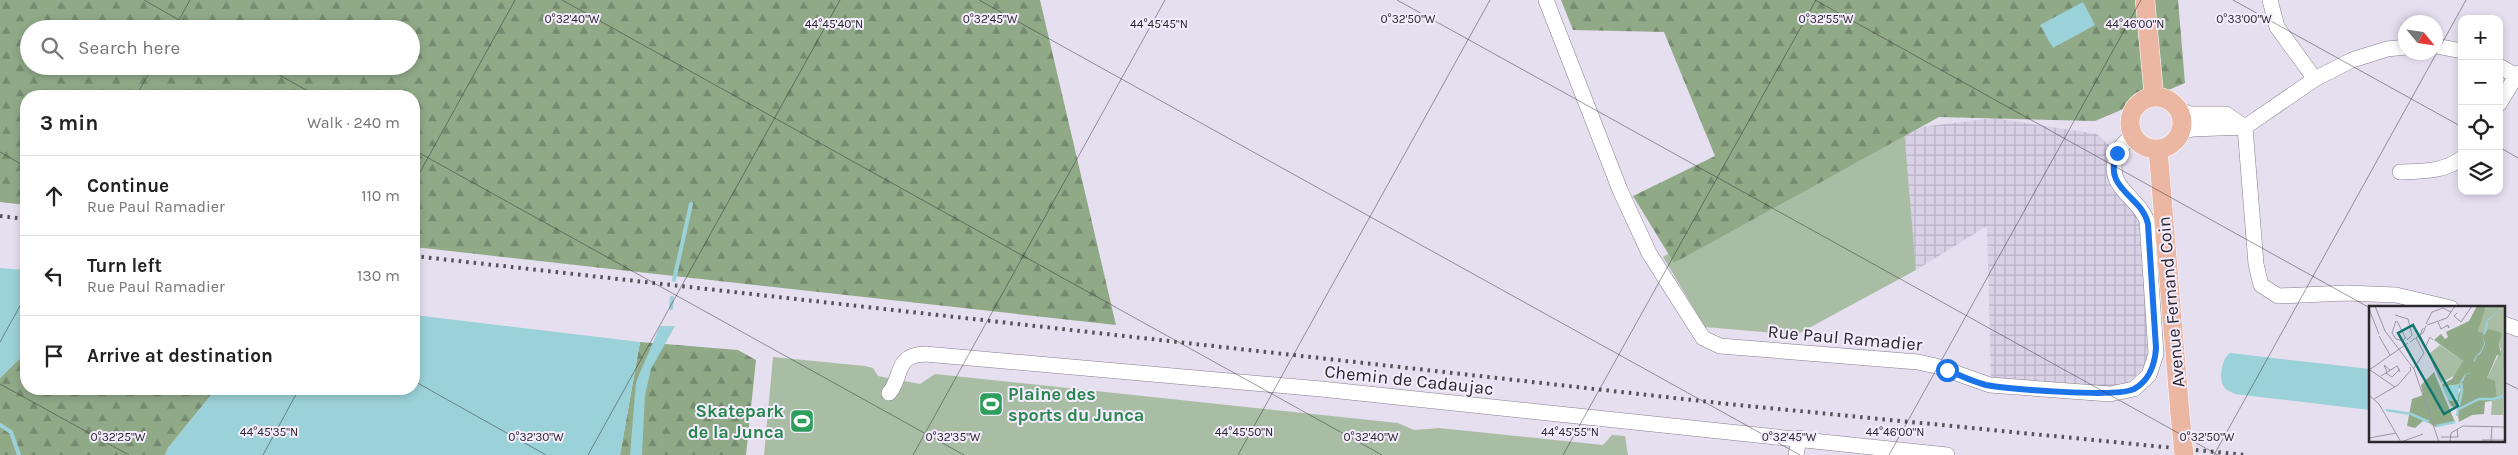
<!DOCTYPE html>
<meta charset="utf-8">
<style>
:root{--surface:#fff;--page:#f2f2f2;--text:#222;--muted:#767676;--line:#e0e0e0}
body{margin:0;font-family:Karla,sans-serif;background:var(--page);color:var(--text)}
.controls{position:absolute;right:15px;top:15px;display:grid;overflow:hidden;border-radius:10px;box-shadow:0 2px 8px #0003}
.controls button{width:45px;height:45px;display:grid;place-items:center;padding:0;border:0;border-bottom:1px solid var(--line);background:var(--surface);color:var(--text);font:25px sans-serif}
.compass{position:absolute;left:2398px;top:15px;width:45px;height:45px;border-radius:50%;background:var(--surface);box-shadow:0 2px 8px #0003;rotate:119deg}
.stop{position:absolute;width:15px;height:15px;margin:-11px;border:4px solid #1a73e8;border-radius:50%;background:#fff}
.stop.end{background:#1a73e8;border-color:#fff;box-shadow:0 1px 5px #0008}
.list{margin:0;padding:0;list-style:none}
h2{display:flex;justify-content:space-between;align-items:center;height:65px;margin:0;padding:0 20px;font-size:21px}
h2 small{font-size:16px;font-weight:400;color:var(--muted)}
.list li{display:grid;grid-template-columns:32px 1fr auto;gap:15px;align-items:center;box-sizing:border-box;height:80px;padding:0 20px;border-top:1px solid var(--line)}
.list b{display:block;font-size:19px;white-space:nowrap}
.list p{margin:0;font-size:16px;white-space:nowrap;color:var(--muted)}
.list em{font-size:16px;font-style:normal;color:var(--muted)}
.icon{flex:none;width:28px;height:28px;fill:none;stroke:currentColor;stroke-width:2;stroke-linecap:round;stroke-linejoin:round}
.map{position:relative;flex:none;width:2518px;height:455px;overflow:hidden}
.search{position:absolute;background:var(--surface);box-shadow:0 2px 8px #0003;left:20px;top:20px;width:400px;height:55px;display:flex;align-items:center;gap:12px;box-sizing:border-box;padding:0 18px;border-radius:28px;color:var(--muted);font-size:19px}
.panel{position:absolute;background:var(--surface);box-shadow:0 2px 8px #0003;left:20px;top:90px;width:400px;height:305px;border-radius:20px}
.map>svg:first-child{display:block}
.industrial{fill:url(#industrial-grid)}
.grass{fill:#a9bda4}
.forest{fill:url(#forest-firs);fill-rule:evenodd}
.water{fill:#9bd1d8}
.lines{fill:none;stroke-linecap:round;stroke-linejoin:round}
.stream{stroke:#9bd1d8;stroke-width:4}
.minor-casing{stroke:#857e8d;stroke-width:16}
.major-casing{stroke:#fff;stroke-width:20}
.minor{stroke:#fff;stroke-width:15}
.major{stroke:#ebb7a3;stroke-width:19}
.rail{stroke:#545159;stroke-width:4;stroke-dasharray:2.5 5;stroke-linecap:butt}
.major-bridge-casing{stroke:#fff;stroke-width:20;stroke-linecap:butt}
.major-bridge{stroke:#ebb7a3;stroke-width:19}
.route{stroke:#1a73e8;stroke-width:6}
.ticks{fill:none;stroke:#29262c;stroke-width:1;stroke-opacity:0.45}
.labels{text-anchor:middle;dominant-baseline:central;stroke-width:4;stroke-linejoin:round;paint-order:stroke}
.street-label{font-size:18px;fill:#29262c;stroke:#f4ecfd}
.leisure-label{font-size:18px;font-weight:bold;fill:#27864d;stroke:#f4ecfd;text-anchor:start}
.inset-river{fill:none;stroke:#9bd1d8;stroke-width:2.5}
.inset-road{fill:none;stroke:#9a95a2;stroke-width:1}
.view{fill:#0f766e;fill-opacity:0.15;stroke:#0f766e;stroke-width:2.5}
.inset-edge{fill:none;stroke:#29262c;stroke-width:2.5}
.ticks-label{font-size:12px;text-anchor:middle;fill:#29262c;stroke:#f4ecfd;stroke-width:4;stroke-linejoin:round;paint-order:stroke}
</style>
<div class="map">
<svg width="2518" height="455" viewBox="0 0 2518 455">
<defs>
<pattern id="industrial-grid" width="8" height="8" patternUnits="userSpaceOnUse" patternTransform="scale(1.25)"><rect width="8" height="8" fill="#d9d1e5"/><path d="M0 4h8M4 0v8" fill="none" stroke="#bab3c5"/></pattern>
<pattern id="forest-firs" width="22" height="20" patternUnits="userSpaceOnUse" patternTransform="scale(1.25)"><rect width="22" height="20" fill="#90aa88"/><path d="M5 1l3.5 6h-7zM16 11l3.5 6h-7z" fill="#768a6f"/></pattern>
</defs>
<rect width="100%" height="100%" fill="#e6dff0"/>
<!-- industrial -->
<path class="industrial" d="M1994 118 2097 134 2110 146 2107 180 2112 189 2136 216 2141 226 2150 345 2147 359 2142 369 2134 378 2124 385 2108 388 1991 379 1987 226 1916 270 1904 129Z"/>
<!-- grass -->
<path class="grass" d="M1896 122 1904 129 1916 270 1796 335 1705 327 1663 257Z
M773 357 865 366 873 368 878 376 920 384 935 374 1398 423 1414 430 1439 428 1603 445 1612 435 1625 436 1628 455H764Z"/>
<!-- forest -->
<path class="forest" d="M0 0H1040L1116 325 414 247V96H26V205L0 202ZM29 29H411V66H29Z
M1561 0H2178L2185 83 2095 121 1939 117 1674 263 1633 196 1715 156 1664 32 1573 30Z
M640 342 738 350 756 360 746 455H620Z
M26 352V389H216L168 448 165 455H0V378Z"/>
<!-- water -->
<path class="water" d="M2083 2 2095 25 2053 48 2040 25Z
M0 268 26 270V352L0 378Z
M414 315 640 342 620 455H165L168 448 216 389H414Z
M660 326H675L651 369 645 395 642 455H630L636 382Z
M2230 353 2370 369V410L2235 394C2231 392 2226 390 2224 387 2218 379 2222 358 2230 353Z"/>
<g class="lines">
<!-- stream -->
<path class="stream" d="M674 280 691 204
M671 308 672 298
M0 425 11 432 19 455"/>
<defs>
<path id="minor" d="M1546 0 1620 190 1649 253 1703 338 1720 346 1918 362 1936 366 1990 385 2110 394 2134 389 2149 375 2156 354 2147 221C2139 198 2108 188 2115 160 2117 149 2124 142 2133 136
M2270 0 2277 27 2315 79
M2436 46 2462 51
M2499 66 2518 77
M2499 104 2518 73
M2179 110 2191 114H2226L2245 127
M2245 127 2256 264 2261 285 2278 296 2346 293 2396 295 2451 308
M2181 132 2192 129 2245 127 2315 79 2352 60 2387 49 2406 47
M2400 172C2422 171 2444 172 2462 158
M2504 324 2518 329
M889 393C903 377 894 355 925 354L1321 389 1947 455
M1796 455 1799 438"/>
<path id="major" d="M2145 0 2154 96
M2130 123a26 26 0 1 1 52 0a26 26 0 1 1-52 0Z
M2158 149 2180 414"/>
</defs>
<!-- minor casing -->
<use href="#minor" class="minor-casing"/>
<!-- major casing -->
<use href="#major" class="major-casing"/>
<!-- minor -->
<use href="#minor" class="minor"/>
<!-- major -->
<use href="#major" class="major"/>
<!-- rail -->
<path class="rail" d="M0 216 26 219
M414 256 1728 404 2246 455"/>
<defs>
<path id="major-bridge" d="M2180 414 2184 455"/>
</defs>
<!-- major-bridge casing -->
<use href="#major-bridge" class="major-bridge-casing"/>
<!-- major-bridge -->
<use href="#major-bridge" class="major-bridge"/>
</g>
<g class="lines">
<!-- route -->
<path class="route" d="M1947 370C1959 375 1973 382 1986 385 2008 389 2118 398 2134 389 2149 381 2155 364 2156 348L2148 224C2142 195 2102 190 2117 153"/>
</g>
<!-- ticks -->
<path class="ticks" d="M144 0 195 29M562 0 1382 455M979 0 1800 455M1397 0 2218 455M1815 0 2370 308M2233 0 2462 127M174 29 190 0M263 66 317 96M136 96 153 66M2499 147 2518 158M414 150 964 455M0 152 26 167M414 183 515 0M0 342 26 295M414 381 546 455M2504 382 2518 389M0 384 129 455M263 455 299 389M588 455 840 0M913 455 1165 0M1238 455 1490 0M1563 455 1816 0M1889 455 2141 0M2214 455 2466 0"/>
<!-- icons -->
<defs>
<symbol id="stadium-square" viewBox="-11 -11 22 22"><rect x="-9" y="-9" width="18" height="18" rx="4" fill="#2e9e5b" stroke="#f4ecfd"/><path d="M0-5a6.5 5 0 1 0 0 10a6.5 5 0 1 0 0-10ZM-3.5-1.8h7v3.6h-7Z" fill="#fff"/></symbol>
</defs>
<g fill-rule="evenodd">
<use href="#stadium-square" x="977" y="390" width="28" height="28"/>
<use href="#stadium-square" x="788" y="407" width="28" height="28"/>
</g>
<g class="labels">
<!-- street labels -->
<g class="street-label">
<text transform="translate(2171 302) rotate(-95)">Avenue Fernand Coin</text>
<text transform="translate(1845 338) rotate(5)">Rue Paul Ramadier</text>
<text transform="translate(1409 380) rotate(6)">Chemin de Cadaujac</text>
</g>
<!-- leisure labels -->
<g class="leisure-label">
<text x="1008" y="394">Plaine des<tspan x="1008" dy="21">sports du Junca</tspan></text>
<text x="784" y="411" text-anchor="end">Skatepark<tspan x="784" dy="21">de la Junca</tspan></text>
</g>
</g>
<!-- overview -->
<g transform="translate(2369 306)">
<rect width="136" height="136" fill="#e6dff0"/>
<path d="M114 0H136L134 109H122L123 95 128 94 118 72 132 44 130 37 109 25ZM71 39 94 55 86 69 72 77 60 48Z" fill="#a9bda4"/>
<path d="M108 0H115L116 3 109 25 116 28 119 23 133 27 130 37 132 50 128 49 118 72 126 75 128 94 116 96 115 108 103 109 90 116 88 102 82 100 79 94 86 95 92 83 82 79 74 82 73 78 83 73 94 55 65 34 72 28 76 33 79 31 77 26 100 15ZM65 66 86 116 67 121 55 114 46 122 38 120 43 93 54 89 52 79Z" fill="#90aa88"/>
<path d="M134 0 118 16 119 17 118 24 116 26V28L114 30 116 38 113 45 111 48 108 50 106 55 104 56 102 66 99 68H97L95 72V74L90 79 89 94H79L73 81 90 78 96 68 102 66 104 56 107 50 112 45 115 38 114 30 117 15Z" fill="#9bd1d8"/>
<path class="inset-river" d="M17 104 42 108 60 116M88 104 110 93H125L137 89M88 110 93 84 92 77M67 120 86 116"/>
<path class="inset-road" d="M6 0 16 25 45 63 70 136M0 3 10 28M88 7 85 10 92 16 103 0M26 9 39 13 43 29 38 34M27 15 23 27 27 33 34 35 36 32M28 15 37 33M69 16 72 23 79 19 80 22 78 19M57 18 63 6 74 2 82 6M58 19 78 12 86 0M54 22 51 29 71 73M10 30 21 49M41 36 54 27 57 20M56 42 61 31 64 34M45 62 55 47 47 32M0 64 39 37M1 64 26 81M18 66 15 59 21 64M17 67 23 71 31 63M12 70 28 60 31 66M0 89 10 98 32 136M5 93 29 79 42 64 41 61M72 131H89L88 123M0 132 27 127M113 134H137M32 136 54 128M81 136 82 127 94 120 137 121M122 136 123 120"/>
<path class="view" d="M44 19 89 100 75 108 29 27Z"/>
<rect width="136" height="136" class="inset-edge"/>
</g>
<g class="ticks-label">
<text x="572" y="23">0°32'40"W</text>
<text x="990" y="23">0°32'45"W</text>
<text x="1408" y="23">0°32'50"W</text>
<text x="1826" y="23">0°32'55"W</text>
<text x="2244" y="23">0°33'00"W</text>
<text x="834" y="28">44°45'40"N</text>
<text x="1159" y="28">44°45'45"N</text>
<text x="2135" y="28">44°46'00"N</text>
<text x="269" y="436">44°45'35"N</text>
<text x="1244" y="436">44°45'50"N</text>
<text x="1570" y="436">44°45'55"N</text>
<text x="1895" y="436">44°46'00"N</text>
<text x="118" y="441">0°32'25"W</text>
<text x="536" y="441">0°32'30"W</text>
<text x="953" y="441">0°32'35"W</text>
<text x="1371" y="441">0°32'40"W</text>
<text x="1789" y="441">0°32'45"W</text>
<text x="2207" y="441">0°32'50"W</text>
</g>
</svg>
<div class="controls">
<button>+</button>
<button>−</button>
<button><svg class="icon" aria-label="locate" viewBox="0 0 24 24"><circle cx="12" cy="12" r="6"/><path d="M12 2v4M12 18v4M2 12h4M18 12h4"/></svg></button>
<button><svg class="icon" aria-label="layers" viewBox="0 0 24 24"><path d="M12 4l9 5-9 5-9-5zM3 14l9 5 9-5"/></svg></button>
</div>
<svg class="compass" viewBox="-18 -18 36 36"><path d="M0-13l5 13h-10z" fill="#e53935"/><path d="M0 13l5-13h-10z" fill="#767676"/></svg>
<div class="stop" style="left:1947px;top:370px"></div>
<div class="stop end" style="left:2117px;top:153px"></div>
<div class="search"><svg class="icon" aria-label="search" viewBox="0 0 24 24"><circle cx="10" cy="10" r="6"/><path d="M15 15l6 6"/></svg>Search here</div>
<section class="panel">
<h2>3 min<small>Walk · 240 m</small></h2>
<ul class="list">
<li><svg class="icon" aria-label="ahead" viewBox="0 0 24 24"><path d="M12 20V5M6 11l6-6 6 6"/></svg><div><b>Continue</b><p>Rue Paul Ramadier</p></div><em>110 m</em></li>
<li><svg class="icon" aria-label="left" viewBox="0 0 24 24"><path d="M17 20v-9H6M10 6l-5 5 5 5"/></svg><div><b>Turn left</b><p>Rue Paul Ramadier</p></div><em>130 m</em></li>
<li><svg class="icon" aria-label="arrive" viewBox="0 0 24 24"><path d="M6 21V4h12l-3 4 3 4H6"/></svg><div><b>Arrive at destination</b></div></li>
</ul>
</section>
</div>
